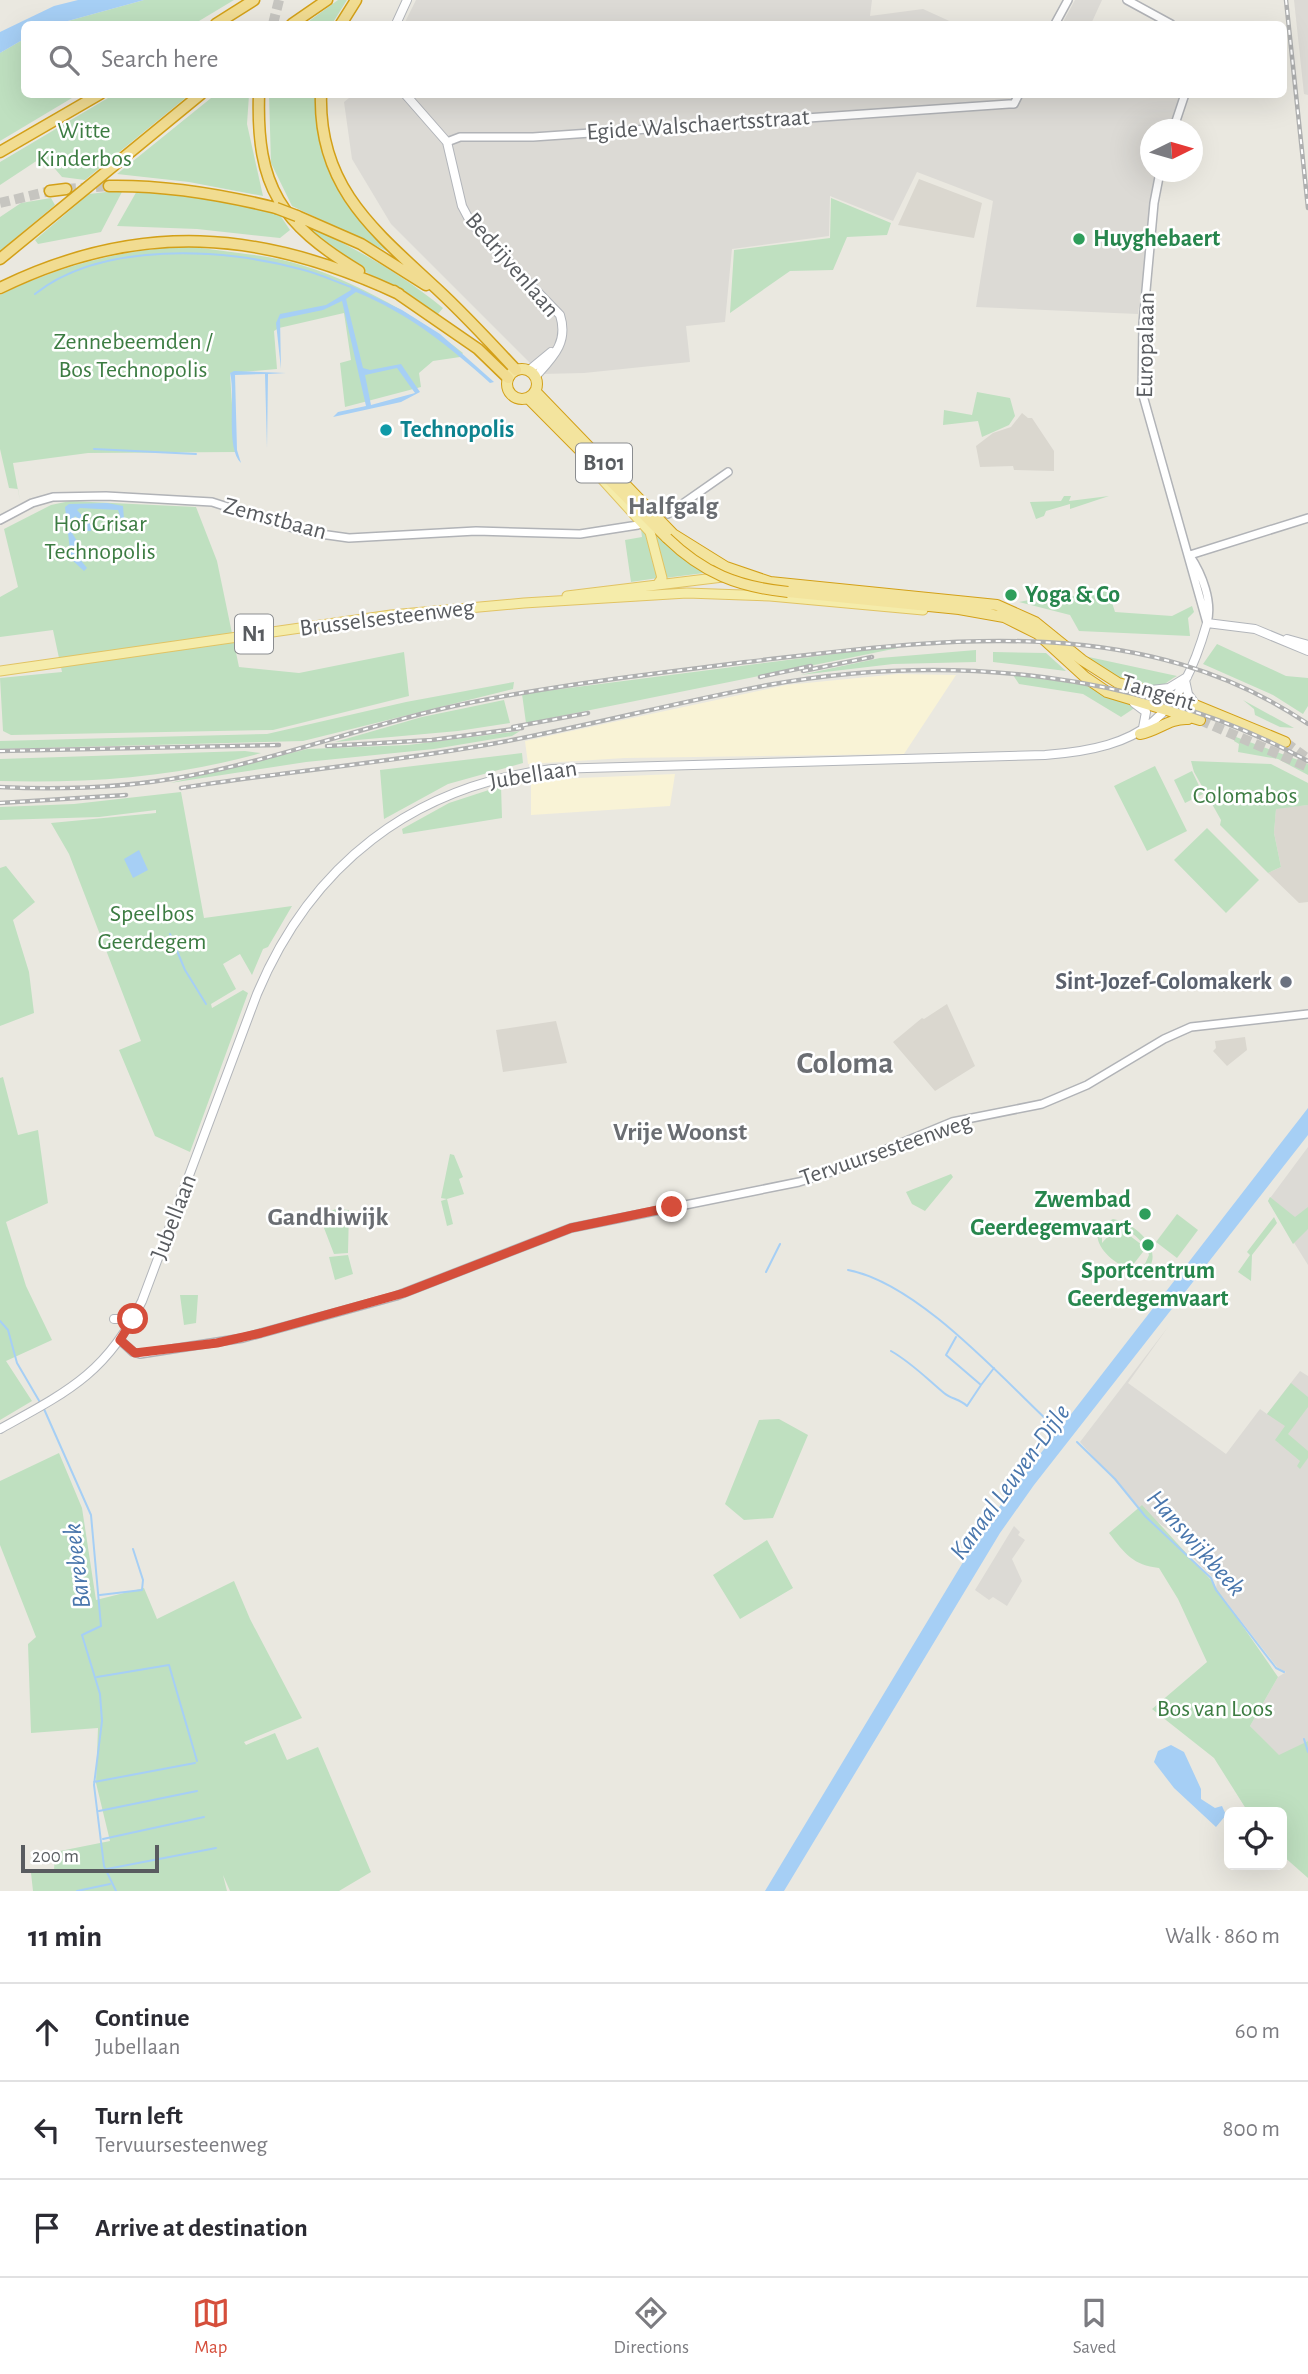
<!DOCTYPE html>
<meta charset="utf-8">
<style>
:root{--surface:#fff;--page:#f7f7f7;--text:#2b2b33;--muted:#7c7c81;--line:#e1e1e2;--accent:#d54e3b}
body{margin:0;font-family:"Alegreya Sans",sans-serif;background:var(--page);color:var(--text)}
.controls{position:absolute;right:21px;bottom:21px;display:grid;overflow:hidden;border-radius:10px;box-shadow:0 7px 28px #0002}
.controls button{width:63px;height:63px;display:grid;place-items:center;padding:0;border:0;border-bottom:2px solid var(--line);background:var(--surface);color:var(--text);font:35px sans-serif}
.compass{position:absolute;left:1140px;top:119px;width:63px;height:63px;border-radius:50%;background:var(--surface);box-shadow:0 7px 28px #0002;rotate:85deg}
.scale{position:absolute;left:21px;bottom:18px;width:138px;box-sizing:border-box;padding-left:7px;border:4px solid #595c60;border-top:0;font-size:19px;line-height:24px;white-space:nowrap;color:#595c60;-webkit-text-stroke:5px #fff;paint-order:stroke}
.stop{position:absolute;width:21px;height:21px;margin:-16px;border:5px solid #d54e3b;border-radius:50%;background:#fff}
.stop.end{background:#d54e3b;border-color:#fff;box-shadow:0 2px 7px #0008}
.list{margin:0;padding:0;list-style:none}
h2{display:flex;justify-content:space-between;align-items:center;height:91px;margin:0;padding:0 28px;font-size:30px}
h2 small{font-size:23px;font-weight:400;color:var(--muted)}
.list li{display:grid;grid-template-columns:46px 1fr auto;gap:21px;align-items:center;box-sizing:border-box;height:98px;padding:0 28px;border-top:2px solid var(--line)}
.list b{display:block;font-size:26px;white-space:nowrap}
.list p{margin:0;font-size:23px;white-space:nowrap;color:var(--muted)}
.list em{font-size:23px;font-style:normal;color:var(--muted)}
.icon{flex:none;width:38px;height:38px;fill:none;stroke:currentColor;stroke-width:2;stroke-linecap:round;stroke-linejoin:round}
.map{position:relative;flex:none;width:1308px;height:1891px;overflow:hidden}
.search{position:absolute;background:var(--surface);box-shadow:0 7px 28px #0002;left:21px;right:21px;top:21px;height:77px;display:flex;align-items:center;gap:18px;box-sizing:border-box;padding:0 24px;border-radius:10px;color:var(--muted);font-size:26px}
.sheet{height:385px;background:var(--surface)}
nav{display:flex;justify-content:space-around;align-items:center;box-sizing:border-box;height:98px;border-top:2px solid var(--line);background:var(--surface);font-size:19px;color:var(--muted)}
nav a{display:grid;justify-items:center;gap:4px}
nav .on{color:var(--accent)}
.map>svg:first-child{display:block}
.commercial{fill:#f9f3d6}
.industrial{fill:#dcdad5}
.education{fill:#dad7cf}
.green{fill:#bfe0c0;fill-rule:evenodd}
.water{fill:#a6cff5;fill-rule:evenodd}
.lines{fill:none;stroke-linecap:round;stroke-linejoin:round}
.stream{stroke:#a6cff5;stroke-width:2}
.trunk-tunnel{stroke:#c6c5c0;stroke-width:10;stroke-dasharray:10 5;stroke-linecap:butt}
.motorway-tunnel{stroke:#c6c5c0;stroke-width:10;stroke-dasharray:10 5;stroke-linecap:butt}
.tertiary-casing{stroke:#b1b3b7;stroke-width:10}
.secondary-casing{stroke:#b2b5ba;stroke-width:10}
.primary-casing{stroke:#e1c363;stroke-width:11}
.trunk-casing{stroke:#d3a018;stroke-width:12}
.motorway-casing{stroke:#d3a018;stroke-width:13}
.tertiary{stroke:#fff;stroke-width:7}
.secondary{stroke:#fff;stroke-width:8}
.primary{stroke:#f5ecaa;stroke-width:9}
.trunk{stroke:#f3e49e;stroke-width:10}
.motorway{stroke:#f1dc91;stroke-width:10}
.rail-casing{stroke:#afb0b0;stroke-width:4.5}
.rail{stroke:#fff;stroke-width:2;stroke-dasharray:5;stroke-linecap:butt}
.trunk-bridge-casing{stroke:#d3a018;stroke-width:12;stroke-linecap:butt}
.motorway-bridge-casing{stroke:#d3a018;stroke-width:13;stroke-linecap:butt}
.trunk-bridge{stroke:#f3e49e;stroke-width:10}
.motorway-bridge{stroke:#f1dc91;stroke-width:10}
.route{stroke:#d54e3b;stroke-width:9}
.leisure-dot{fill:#2e9e5b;stroke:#fff;stroke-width:2.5}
.culture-dot{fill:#0f9aa8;stroke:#fff;stroke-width:2.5}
.worship-dot{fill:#6b7280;stroke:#fff;stroke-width:2.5}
.labels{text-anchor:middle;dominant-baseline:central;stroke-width:5;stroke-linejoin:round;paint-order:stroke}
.shield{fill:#fff;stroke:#8b8d90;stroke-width:2}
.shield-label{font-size:23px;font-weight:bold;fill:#595c60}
.street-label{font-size:24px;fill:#595c60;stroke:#fff}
.park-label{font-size:24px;fill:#3c7c42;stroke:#fff}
.leisure-label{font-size:24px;font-weight:bold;fill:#27864d;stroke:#fff;text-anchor:start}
.culture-label{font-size:24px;font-weight:bold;fill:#0d838f;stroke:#fff;text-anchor:start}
.worship-label{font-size:24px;font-weight:bold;fill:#5b616d;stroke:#fff;text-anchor:end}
.neighbourhood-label{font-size:26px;font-weight:bold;fill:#6a6d72;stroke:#fff}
.water-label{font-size:26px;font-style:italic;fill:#4976ac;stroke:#fff}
.district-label{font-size:32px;font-weight:bold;fill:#6a6d72;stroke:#fff}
</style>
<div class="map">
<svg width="1308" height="1891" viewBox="0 0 1308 1891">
<rect width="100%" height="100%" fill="#eae8e0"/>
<!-- commercial -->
<path class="commercial" d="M898 674 956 675 904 754 625 758 528 764 525 741 786 685Z
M675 774 670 806 531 815V780Z"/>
<!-- industrial -->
<path class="industrial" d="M416 0H872L870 16 923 9 956 24H404Z
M1075 0H1102L1091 24H1062Z
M1294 0H1308V95L1304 94Z
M354 94 1181 95 1170 129 1150 130V172H1156L1138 314 976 307 993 201 917 172 893 221 830 196 829 236 732 249 725 322 686 326 690 362 584 373 541 374 391 224 352 159 344 102Z
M1308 1147V1265L1268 1201Z
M1168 1327 1128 1383 1226 1454 1260 1409 1267 1414 1300 1371 1308 1376V1741L1279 1756 1250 1726 1278 1677 1286 1672 1277 1667 1216 1589 1217 1581 1231 1573 1227 1569 1212 1577 1189 1554 1194 1547 1144 1513 1080 1442Z
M1014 1526 1020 1532 1018 1535 1025 1540 1012 1559 1022 1581 1007 1606 993 1597 989 1600 975 1590Z"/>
<!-- education -->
<path class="education" d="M919 179 982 203 974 238 898 225Z
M1022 413 1028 418H1032L1054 451V471L1014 470 1013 466 980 467 976 446 993 433 1011 427Z
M1308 805V902L1299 903 1268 873 1281 867 1274 833 1276 808Z
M947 1004 975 1066 935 1091 893 1042 922 1018 924 1019Z
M556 1021 567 1063 503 1072 496 1030Z
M1245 1037 1247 1050 1227 1066 1213 1051 1216 1048 1215 1041Z"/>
<!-- green -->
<path class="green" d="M144 0H234L194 24H57Z
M338 0H347L332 24H305Z
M24 39V94L77 95 0 141V53Z
M216 94 249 95 247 124 263 196 189 182 117 174Z
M113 95H189L85 180 62 177 44 156 0 185V162Z
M269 95H318C322 170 339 199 391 253L292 206 271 163Z
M138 189 203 194 280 215 290 230 280 238 197 229 117 226Z
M123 190 101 232 38 244 35 240 89 194Z
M51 198 55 205 0 251V217L21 203Z
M831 198 891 223 887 235 847 237 833 270 790 271 730 313 734 250 830 238Z
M301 223C352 246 399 272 443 308L438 314 347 261Z
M188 246C217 251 248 253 278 259 340 272 414 313 463 353L460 357 433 361 419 373 421 387 345 407 340 363 351 360 344 313 279 328 274 331 277 369 230 373 235 452 88 453 13 463 20 501 18 489 9 488 0 449V295C61 265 120 250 188 246Z
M977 392 1010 398 1015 416 1009 425 982 437 978 421 943 425 944 410 972 415Z
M1064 496H1071L1069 501 1109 496 1070 509V504L1046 511 1044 516 1036 519 1030 502 1061 501Z
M70 501 196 507 217 561 239 667 299 673 404 652 409 696 273 730 11 735 3 731 0 678 62 672 53 630 0 637V597L18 587 4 529 51 505Z
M644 528 652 541 658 578 631 582 625 540 642 537 641 529Z
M655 532 704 573 665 578Z
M1107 587 1115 612 1172 616 1192 606 1194 612 1188 618 1190 636 1079 631 1070 615 1019 602 1068 592 1070 597Z
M1217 644 1286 676 1308 678V706L1303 714 1273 695 1203 664Z
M897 646 898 648 526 723 522 694Z
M976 650V662L893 664 800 675 880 658Z
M993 652 1046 653 1066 671 993 662Z
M1084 656 1177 676C1172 678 1167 683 1163 685 1141 696 1102 668 1084 656Z
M1013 675 1088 685 1136 707 1121 717 1083 694 1019 684Z
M514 682 513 689 303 741 0 749V741L267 734 406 702Z
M504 700 510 723 458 731 335 742 422 717Z
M1243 700 1294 728 1280 727 1255 715 1254 709Z
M520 731 512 736 434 749 306 762 170 783 307 749 408 745Z
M1236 737 1301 761 1308 764V775L1278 759 1238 752 1239 744 1234 741Z
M245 751 261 753C172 778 91 783 0 781V759Z
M522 753 523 763 448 784 384 819 380 770Z
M1191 761 1271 764 1308 783V805L1276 809 1274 833 1281 867 1268 873 1220 825 1221 820 1194 772Z
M1155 766 1187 831 1147 851 1114 786Z
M1192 771 1203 794 1185 803 1174 780Z
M501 786 502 818 403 834 402 829 449 803Z
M181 792 204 918 292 906 268 947 263 949 252 975 240 954 223 964 236 989 211 1004 212 1008 243 990 248 993 190 1152 155 1136 119 1050 141 1041 69 854 51 823 156 813V810L99 817 0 820V807L74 804Z
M1207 828 1259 880 1226 913 1174 860Z
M6 866 35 902 13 920 29 972 34 1013 0 1026V868Z
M3 1077 18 1135 38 1130 48 1203 6 1222 26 1286 52 1340 6 1361 32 1401 0 1420V1078Z
M450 1154 454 1155 463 1177 459 1179 464 1194 447 1199 453 1224 447 1226 441 1201 447 1199 441 1198Z
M951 1174 953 1177 925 1211 912 1204 906 1192Z
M1270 1197 1295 1217 1308 1207V1229L1293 1244 1268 1201Z
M336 1209 349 1210 348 1253 334 1254 319 1215Z
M1177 1214 1198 1230 1177 1258 1156 1242Z
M1274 1217 1277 1223 1252 1255 1251 1281 1238 1272 1250 1255 1247 1252Z
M1113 1219C1133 1222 1163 1247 1149 1268L1131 1272C1115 1262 1091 1248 1099 1226ZM1112 1224C1125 1225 1146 1242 1149 1255L1145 1264 1132 1266 1146 1248 1117 1226 1102 1243V1231Z
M348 1255 353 1274 335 1280 329 1257Z
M180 1295H198L196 1323 184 1325Z
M1291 1383 1308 1397V1407L1288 1434 1308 1451V1458L1300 1469 1297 1466 1300 1461 1275 1440 1285 1426 1267 1414Z
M779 1419 808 1435 773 1518 744 1520 725 1504 759 1420Z
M59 1453 82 1508 96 1600 144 1588 157 1619 234 1581 250 1619 302 1718 244 1742 246 1745 275 1733 287 1760 318 1747 371 1872 339 1891H230L223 1875 227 1891H33L31 1873 54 1871 55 1852 110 1841 96 1783 98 1728 31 1733 28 1644 36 1637 0 1545V1481Z
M1142 1505 1210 1579 1278 1677 1250 1726 1279 1755 1308 1741V1878L1282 1855V1812H1248L1214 1758 1152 1709 1207 1662 1178 1599 1159 1568C1133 1565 1125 1554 1109 1533Z
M767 1540 793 1588 740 1619 713 1575Z"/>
<!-- water -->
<path class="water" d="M78 0H144L57 24H24V39L0 53V32L54 6Z
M350 285 402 310 440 334 494 382 490 383C449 346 408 313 356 292L346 299 363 368 370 370 401 364 420 392 401 402 333 417 338 412 366 406 342 301 323 310 280 319 281 369 276 323 280 314 326 305 351 290ZM397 368 415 393 371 405 365 375Z
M234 371 286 373 268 374 267 448 265 374 235 375 237 450 241 463C225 448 236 396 230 373Z
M107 503 123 506 124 519H121L118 510 80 508 77 510 91 525V531H83L82 522 75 516 69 528 77 541 79 558 87 568 84 571 71 559 65 507 69 504Z
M139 850 148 870 133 878 124 859Z
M1308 1108V1135L1034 1485 1000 1533 784 1891H765L986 1524Z
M1171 1745 1184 1752 1201 1789V1799L1215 1808 1222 1806 1226 1815 1216 1827 1174 1788 1154 1762 1158 1751Z"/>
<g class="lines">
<!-- stream -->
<path class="stream" d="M35 294C101 241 224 248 300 269 318 273 334 281 351 287
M94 449 196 454
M170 934 185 970 206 1004
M848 1270C917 1283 999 1375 1050 1423
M766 1272 780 1244
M0 1321 8 1330 17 1363 41 1404
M956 1337 946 1355 981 1385 994 1368
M891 1351C912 1363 926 1378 944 1393 951 1399 960 1399 967 1406L981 1385
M44 1409 91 1515 101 1626 82 1635 100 1694 102 1721 94 1785 104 1866 116 1891
M1077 1442 1115 1479 1145 1516 1211 1578 1216 1590 1276 1668 1284 1672
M100 1595 142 1590 143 1580 133 1549
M97 1677 169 1665 197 1761
M1304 1739 1308 1752
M94 1782 195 1763
M99 1811 197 1791
M103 1839 204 1817
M107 1869 216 1848
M77 1891 110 1884"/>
<!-- trunk-tunnel -->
<path class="trunk-tunnel" d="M1200 720 1308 767
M1285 742 1308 759"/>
<!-- motorway-tunnel -->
<path class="motorway-tunnel" d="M273 24 279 0
M66 189 109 186
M0 203 50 191"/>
<defs>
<path id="tertiary" d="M1127 0 1171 24
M1055 24 1068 0
M1173 130 1185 94
M447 142 460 137H533L1009 104H1014L1019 94
M1160 172 1154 203 1143 323 1142 392 1207 623
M668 514 728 472
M0 520 32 503 53 497 106 496 212 502 306 532 349 538 476 531 580 534 638 525
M1190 555 1308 518
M1190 556C1202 574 1213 602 1207 623
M120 1340 133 1352 140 1354 243 1338 396 1296 571 1228 799 1182 826 1174 952 1122 1042 1104 1087 1085 1164 1039 1191 1027 1308 1014"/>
<path id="secondary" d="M396 24 407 0
M405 94 447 142 462 206 471 223 560 315C569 343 552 358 535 377
M528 371 551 352
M1287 639 1308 645
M1185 680 1188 694 1196 705
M1151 690 1169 688 1187 677
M1134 703 1146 712 1143 728
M114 1319H133
M0 1429C67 1392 107 1373 142 1301L257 994C311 865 412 786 552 769L1045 755C1143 748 1180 718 1207 623L1255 629 1308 651"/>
<path id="primary" d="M591 467 650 532 662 578 657 585
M682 543 709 565
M567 596 723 577
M0 671 391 615 524 603 687 593 770 596 923 610"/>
<path id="trunk" d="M507 384a15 15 0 1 1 30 0a15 15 0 1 1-30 0Z
M535 391 673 534 726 567 770 582 997 605 1035 622 1082 660 1118 683 1183 700 1285 742
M528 398 667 538
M788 592 959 609 1004 617 1038 634 1085 677 1107 692 1200 720
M1140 734C1158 731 1169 718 1188 719"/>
<path id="motorway" d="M216 24 254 0
M292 24 327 0
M341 24 356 0
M259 94C256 187 281 224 359 271
M321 94C318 188 376 232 437 289 465 315 491 343 516 370
M0 152 100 94
M109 186C166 185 220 194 276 208
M50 191 66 189
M297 216 361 244 426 285
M0 259 201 94
M0 288C139 220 262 230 399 294
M394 291 478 349 508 378"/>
</defs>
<!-- tertiary casing -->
<use href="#tertiary" class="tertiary-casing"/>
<!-- secondary casing -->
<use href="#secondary" class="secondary-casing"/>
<!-- primary casing -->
<use href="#primary" class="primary-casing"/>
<!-- trunk casing -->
<use href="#trunk" class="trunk-casing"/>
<!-- motorway casing -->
<use href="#motorway" class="motorway-casing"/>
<!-- tertiary -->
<use href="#tertiary" class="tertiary"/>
<!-- secondary -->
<use href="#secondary" class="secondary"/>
<!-- primary -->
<use href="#primary" class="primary"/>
<!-- trunk -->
<use href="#trunk" class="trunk"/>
<!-- motorway -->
<use href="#motorway" class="motorway"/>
<defs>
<path id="rail" d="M1286 0 1308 208
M803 671 872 657
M760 677 811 666
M513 727 588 713
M327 746 432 740 522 728
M0 751 279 745
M0 787C63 790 125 788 188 776 273 760 356 729 441 709 542 686 644 675 746 662 936 640 1138 609 1308 724
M181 788C288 771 396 762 502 742 591 725 679 702 768 685 950 652 1143 672 1308 761
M0 803 126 795"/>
</defs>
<!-- rail casing -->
<use href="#rail" class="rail-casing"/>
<!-- rail -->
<use href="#rail" class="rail"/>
<defs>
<path id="trunk-bridge" d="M667 538C703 573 738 587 788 592"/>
<path id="motorway-bridge" d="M276 208 297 216"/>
</defs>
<!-- trunk-bridge casing -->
<use href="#trunk-bridge" class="trunk-bridge-casing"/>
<!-- motorway-bridge casing -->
<use href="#motorway-bridge" class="motorway-bridge-casing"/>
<!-- trunk-bridge -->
<use href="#trunk-bridge" class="trunk-bridge"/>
<!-- motorway-bridge -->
<use href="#motorway-bridge" class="motorway-bridge"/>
</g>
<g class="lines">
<!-- route -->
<path class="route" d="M133 1319 120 1340 135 1353 217 1343 261 1333 404 1293 571 1228 672 1207"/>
</g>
<!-- markers -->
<g class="leisure-dot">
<circle cx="1079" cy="239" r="7"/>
<circle cx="1011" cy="595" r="7"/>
<circle cx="1145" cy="1214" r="7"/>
<circle cx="1148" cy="1245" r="7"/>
</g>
<circle class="culture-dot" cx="386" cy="430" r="7"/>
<circle class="worship-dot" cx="1286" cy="982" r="7"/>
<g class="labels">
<!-- shield labels -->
<g class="shield">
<rect x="576" y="443.5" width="56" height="39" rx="5"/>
<rect x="235" y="614.5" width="38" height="39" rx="5"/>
</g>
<g class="shield-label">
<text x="604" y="463">B101</text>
<text x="254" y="634">N1</text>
</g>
<!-- street labels -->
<g class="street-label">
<text transform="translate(698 125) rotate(-4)">Egide Walschaertsstraat</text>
<text transform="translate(512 265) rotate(49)">Bedrijvenlaan</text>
<text transform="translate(1146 345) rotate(-89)">Europalaan</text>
<text transform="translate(275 519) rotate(15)">Zemstbaan</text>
<text transform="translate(387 618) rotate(-7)">Brusselsesteenweg</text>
<text transform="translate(1158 693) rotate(17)">Tangent</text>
<text transform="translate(533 775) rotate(-9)">Jubellaan</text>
<text transform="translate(886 1150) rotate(-19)">Tervuursesteenweg</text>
<text transform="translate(174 1217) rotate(-69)">Jubellaan</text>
</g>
<!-- park labels -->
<g class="park-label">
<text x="84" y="131">Witte<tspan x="84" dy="28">Kinderbos</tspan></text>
<text x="133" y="342">Zennebeemden /<tspan x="133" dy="28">Bos Technopolis</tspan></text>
<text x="100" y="524">Hof Grisar<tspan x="100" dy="28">Technopolis</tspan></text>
<text x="1245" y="796">Colomabos</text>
<text x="152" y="914">Speelbos<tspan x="152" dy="28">Geerdegem</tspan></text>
<text x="1215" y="1709">Bos van Loos</text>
</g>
<!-- leisure labels -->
<g class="leisure-label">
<text x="1093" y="239">Huyghebaert</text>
<text x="1025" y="595">Yoga &amp; Co</text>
<text x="1131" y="1200" text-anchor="end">Zwembad<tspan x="1131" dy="28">Geerdegemvaart</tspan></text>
<text x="1148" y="1271" text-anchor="middle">Sportcentrum<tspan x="1148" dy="28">Geerdegemvaart</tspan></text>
</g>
<!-- culture labels -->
<g class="culture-label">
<text x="400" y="430">Technopolis</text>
</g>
<!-- worship labels -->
<g class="worship-label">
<text x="1272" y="982">Sint-Jozef-Colomakerk</text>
</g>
<!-- neighbourhood labels -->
<g class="neighbourhood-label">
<text x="673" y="506">Halfgalg</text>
<text x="680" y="1132">Vrije Woonst</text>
<text x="328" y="1217">Gandhiwijk</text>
</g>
<!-- water labels -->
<g class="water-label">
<text transform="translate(1010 1482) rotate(-54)">Kanaal Leuven-Dijle</text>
<text transform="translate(1196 1543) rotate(48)">Hanswijkbeek</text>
<text transform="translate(77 1566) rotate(-97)">Barebeek</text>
</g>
<!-- district labels -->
<g class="district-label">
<text x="845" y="1063">Coloma</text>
</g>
</g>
</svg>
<div class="controls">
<button><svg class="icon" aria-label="locate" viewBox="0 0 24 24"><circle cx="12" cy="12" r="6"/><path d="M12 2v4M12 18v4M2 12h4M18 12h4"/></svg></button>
</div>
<svg class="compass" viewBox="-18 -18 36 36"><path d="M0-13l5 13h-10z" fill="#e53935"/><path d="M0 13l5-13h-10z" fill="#7c7c81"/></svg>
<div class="scale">200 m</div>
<div class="stop" style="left:133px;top:1319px"></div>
<div class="stop end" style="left:672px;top:1207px"></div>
<div class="search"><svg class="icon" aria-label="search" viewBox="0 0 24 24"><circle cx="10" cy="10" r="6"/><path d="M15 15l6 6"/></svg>Search here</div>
</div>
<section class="sheet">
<h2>11 min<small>Walk · 860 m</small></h2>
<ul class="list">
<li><svg class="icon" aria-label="ahead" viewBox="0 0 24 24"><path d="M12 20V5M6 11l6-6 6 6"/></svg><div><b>Continue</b><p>Jubellaan</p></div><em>60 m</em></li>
<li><svg class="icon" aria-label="left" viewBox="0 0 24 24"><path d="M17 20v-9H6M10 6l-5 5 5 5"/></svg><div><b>Turn left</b><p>Tervuursesteenweg</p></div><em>800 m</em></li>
<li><svg class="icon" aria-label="arrive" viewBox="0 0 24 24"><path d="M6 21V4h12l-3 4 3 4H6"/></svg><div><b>Arrive at destination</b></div></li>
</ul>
</section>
<nav>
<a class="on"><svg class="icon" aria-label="map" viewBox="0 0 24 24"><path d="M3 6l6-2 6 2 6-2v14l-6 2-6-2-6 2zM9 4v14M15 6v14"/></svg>Map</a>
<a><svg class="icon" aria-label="directions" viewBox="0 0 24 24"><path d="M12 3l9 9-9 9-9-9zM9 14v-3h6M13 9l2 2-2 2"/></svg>Directions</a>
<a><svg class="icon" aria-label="saved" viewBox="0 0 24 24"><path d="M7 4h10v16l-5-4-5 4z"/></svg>Saved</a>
</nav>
